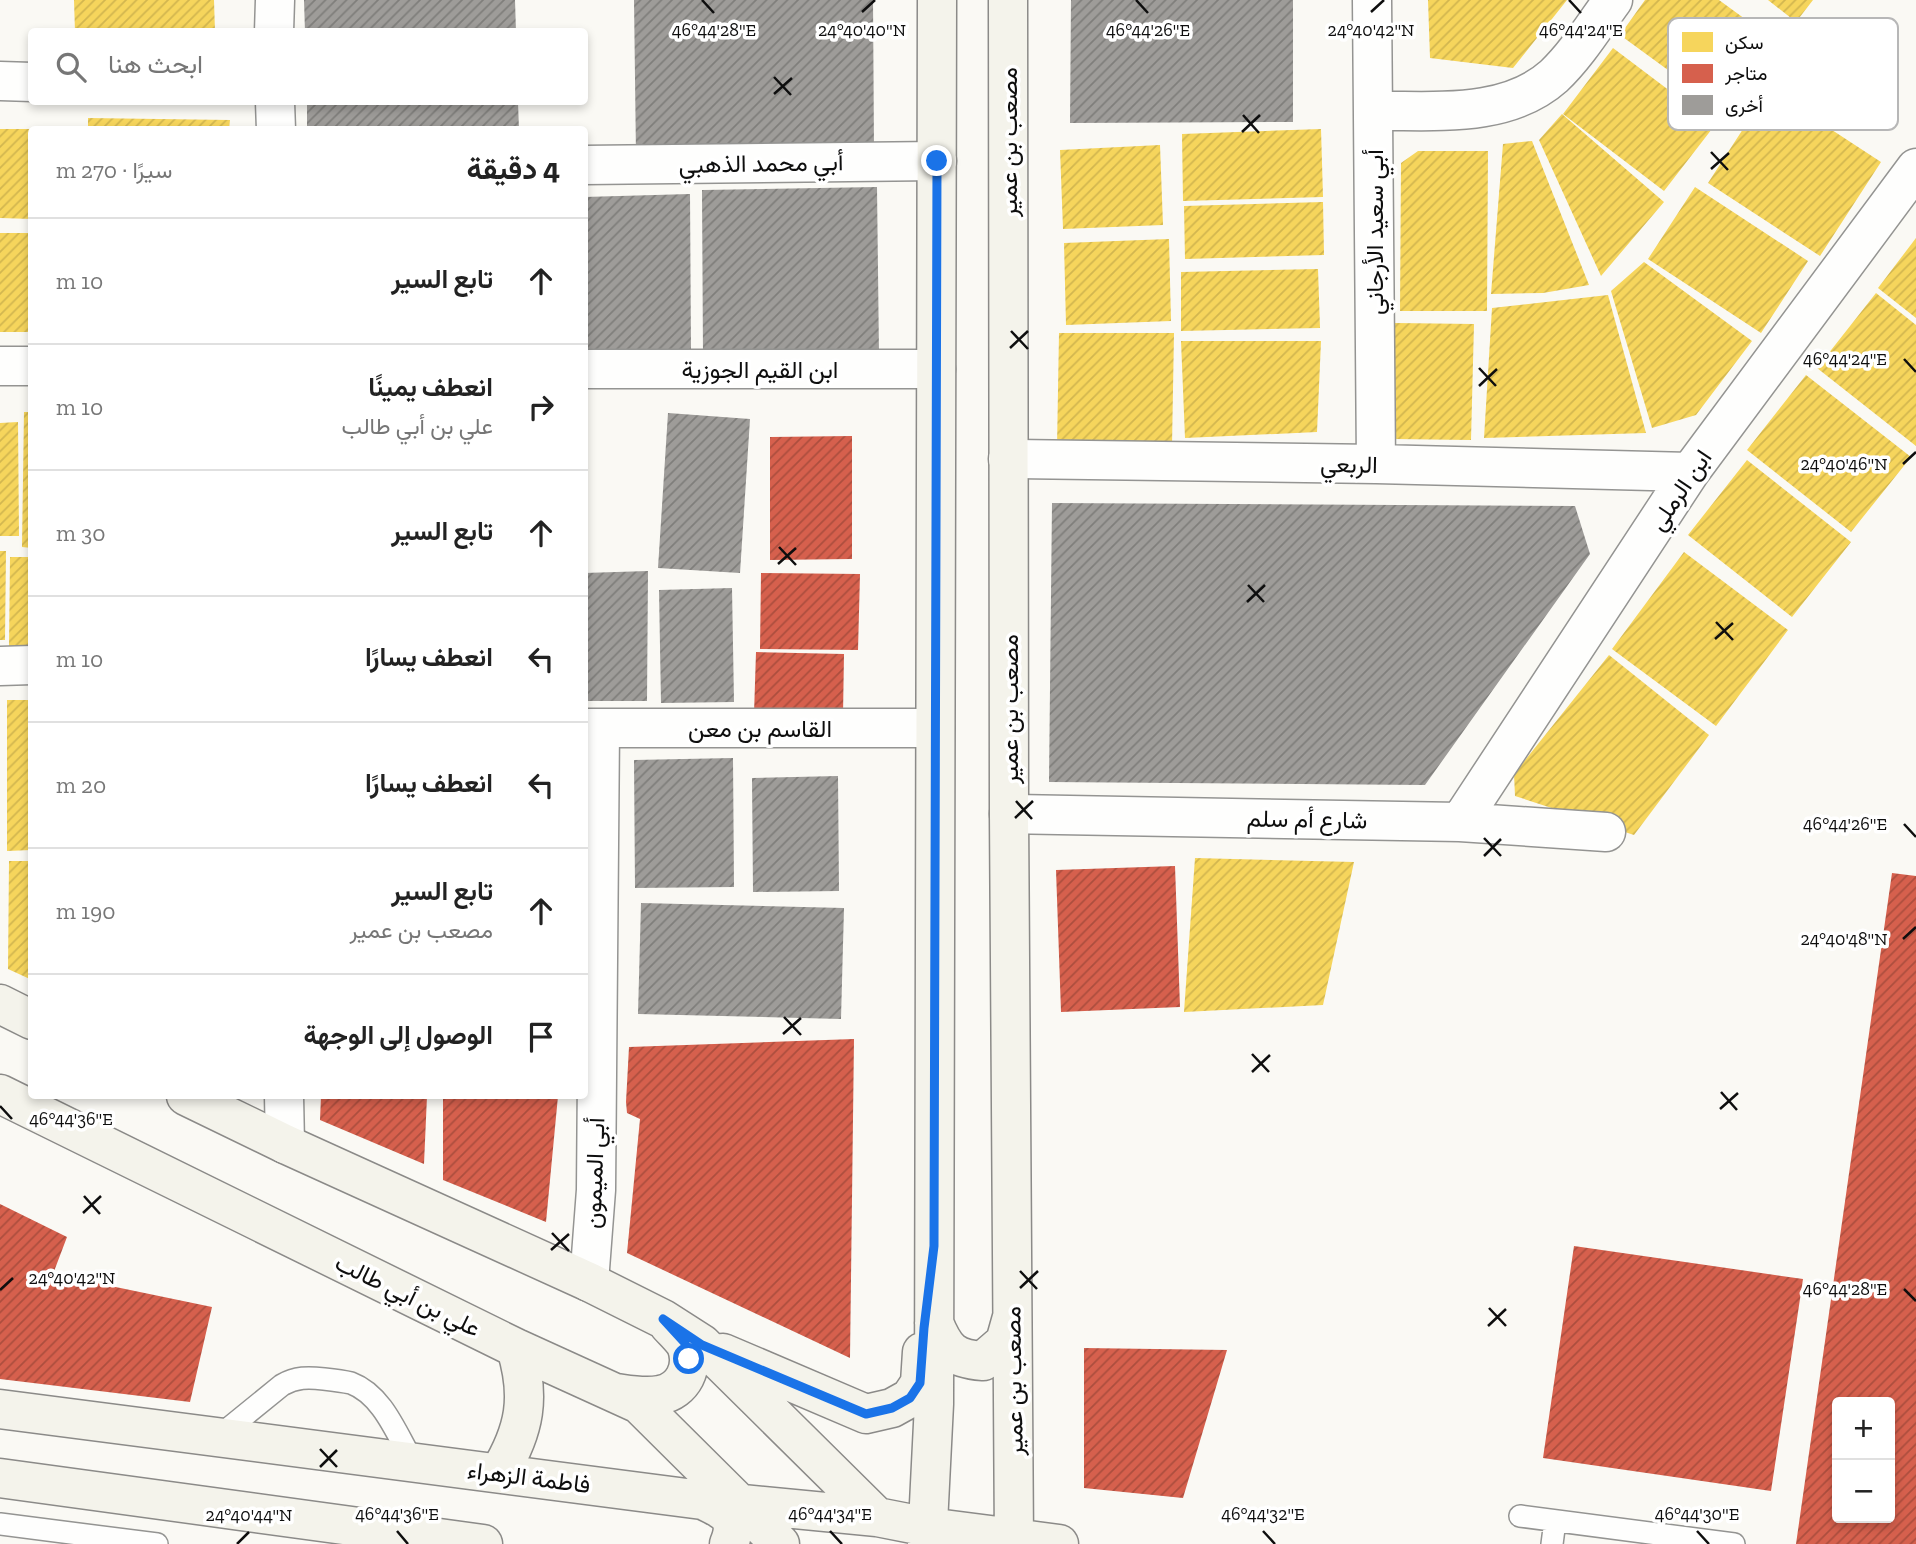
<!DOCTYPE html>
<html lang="ar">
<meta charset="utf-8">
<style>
:root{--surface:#fff;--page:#f6f6f6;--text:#222;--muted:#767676;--line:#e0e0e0}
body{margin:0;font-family:"Zilla Slab",Vazirmatn,serif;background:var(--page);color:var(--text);direction:rtl}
.controls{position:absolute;right:21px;bottom:21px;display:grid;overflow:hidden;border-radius:7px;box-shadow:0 4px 10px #0003}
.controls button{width:63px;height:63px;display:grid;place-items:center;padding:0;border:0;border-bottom:2px solid var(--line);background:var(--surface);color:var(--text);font:35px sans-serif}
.stop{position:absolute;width:21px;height:21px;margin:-16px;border:5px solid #1a73e8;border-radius:50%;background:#fff}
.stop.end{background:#1a73e8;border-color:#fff;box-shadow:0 2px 7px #0008}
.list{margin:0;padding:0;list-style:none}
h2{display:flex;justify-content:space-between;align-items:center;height:91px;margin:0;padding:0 28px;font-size:30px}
h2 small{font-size:23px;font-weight:400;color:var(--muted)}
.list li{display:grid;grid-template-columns:46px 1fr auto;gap:21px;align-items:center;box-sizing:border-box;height:126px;padding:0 28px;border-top:2px solid var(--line)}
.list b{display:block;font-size:26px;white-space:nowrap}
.list p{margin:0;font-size:23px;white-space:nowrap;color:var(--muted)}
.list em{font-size:23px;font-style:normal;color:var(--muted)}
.icon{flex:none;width:38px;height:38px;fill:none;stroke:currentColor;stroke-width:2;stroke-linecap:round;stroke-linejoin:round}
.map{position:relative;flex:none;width:1916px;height:1544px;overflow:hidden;direction:ltr}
.search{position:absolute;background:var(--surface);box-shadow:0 4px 10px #0003;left:28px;top:28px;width:560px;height:77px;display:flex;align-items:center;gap:18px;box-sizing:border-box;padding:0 24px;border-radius:7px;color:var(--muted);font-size:26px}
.panel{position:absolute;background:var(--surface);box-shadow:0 4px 10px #0003;left:28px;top:126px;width:560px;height:973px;border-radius:7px;direction:rtl}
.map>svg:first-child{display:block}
.homes{fill:url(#homes-hatch)}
.shops{fill:url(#shops-hatch);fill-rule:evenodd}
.building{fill:url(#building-hatch)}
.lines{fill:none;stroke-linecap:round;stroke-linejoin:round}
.lane-casing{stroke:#949492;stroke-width:24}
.street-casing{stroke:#949492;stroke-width:41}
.secondary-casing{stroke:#8b8a88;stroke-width:41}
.lane{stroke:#fefefd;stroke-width:21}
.street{stroke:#fefefd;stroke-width:38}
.secondary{stroke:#f4f3eb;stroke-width:38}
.route{stroke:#1a73e8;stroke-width:9}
.ticks{fill:none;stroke:#0e0e0e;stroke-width:2.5}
.labels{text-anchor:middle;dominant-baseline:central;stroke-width:7;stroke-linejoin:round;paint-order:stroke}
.street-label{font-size:24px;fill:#0e0e0e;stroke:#fff}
.key{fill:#fff;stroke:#b7b7b7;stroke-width:2}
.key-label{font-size:19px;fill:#0e0e0e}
.ticks-label{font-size:18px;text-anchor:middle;fill:#0e0e0e;stroke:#fff;stroke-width:7;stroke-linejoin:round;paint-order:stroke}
</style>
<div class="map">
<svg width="1916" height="1544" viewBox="0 0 1916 1544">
<defs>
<pattern id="homes-hatch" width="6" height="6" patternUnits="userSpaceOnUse" patternTransform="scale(1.75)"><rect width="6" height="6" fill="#f6d55c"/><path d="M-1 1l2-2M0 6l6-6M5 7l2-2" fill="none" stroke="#d2b64f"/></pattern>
<pattern id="shops-hatch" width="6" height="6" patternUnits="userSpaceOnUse" patternTransform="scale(1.75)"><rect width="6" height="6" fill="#d6604d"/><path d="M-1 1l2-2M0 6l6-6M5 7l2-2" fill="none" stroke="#ac4e3e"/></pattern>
<pattern id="building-hatch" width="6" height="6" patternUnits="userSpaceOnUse" patternTransform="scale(1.75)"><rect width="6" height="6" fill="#9e9c99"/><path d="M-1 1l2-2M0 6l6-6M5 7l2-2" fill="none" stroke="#7f7e7b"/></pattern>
</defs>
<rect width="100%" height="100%" fill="#faf9f4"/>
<!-- homes -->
<path class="homes" d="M74 0H214L215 32H75Z
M1428 0H1567L1513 68 1430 58Z
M1645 0H1719L1782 46 1731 116 1620 35Z
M1768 0H1813L1796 22Z
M1613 48 1715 125 1664 191 1563 114Z
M1769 89 1881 162 1820 256 1708 183Z
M1562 114 1664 202 1601 276 1539 140Z
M88 118 230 120 229 130H88Z
M0 129H32V219L0 218Z
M1321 129 1323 197 1183 201 1182 134Z
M1532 141 1589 285 1543 293 1491 294 1503 144Z
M1160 145 1163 225 1063 229 1060 150Z
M1418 151H1488L1487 311H1400L1401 163Z
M1695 187 1808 261 1761 333 1648 259Z
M1323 202 1324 255 1185 259 1184 206Z
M0 233H32V332H0Z
M1916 238V318L1878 288Z
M1169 239 1171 321 1066 325 1064 243Z
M1644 262 1752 341 1696 415 1652 428 1611 291Z
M1318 269 1320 328 1181 331V272Z
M1876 293 1916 325V446L1817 368Z
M1608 295 1646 433 1484 438 1492 308Z
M1395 323 1474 324 1471 440 1393 439Z
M1059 333H1174L1172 446 1057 447Z
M1181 341H1321L1317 432 1185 438Z
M1806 375 1911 457 1851 532 1747 450Z
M24 412H32V548L22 547Z
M18 422 19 536H0V423Z
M1747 460 1851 542 1792 617 1688 535Z
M0 551H6L5 640H0Z
M1684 552 1788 630 1716 726 1612 649Z
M10 557H32V646H9Z
M1609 655 1709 735 1634 835 1515 796 1514 774Z
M7 700H32V850L7 851Z
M1195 858 1354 862 1323 1005 1184 1012Z
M9 861H32V980L8 969Z"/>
<!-- shops -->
<path class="shops" d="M852 436V559L770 560V437Z
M761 573 860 574 858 650 760 649Z
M756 652 844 654 843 715 754 714Z
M1175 866 1180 1007 1061 1012 1056 870Z
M1892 873 1916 876V1544H1796ZM1837 1402H1890V1518H1837Z
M854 1039 850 1358 627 1253 640 1119 627 1113 626 1102 629 1047Z
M321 1096H427L424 1164 320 1120Z
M443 1096H558L546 1222 443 1180Z
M0 1204 67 1237 53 1274 212 1307 190 1402 0 1379Z
M1574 1246 1803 1279 1771 1491 1543 1458Z
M1084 1348 1227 1350 1183 1498 1084 1488Z"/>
<!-- building -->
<path class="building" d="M304 0H515L516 32H305Z
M634 0H873L874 151 636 156Z
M1071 0H1293V122L1070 123Z
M307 102H518L519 130H307Z
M877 187 879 354 703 356 702 190Z
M690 194 691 351 584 352V197Z
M668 413 750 419 740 573 658 568Z
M1052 503 1575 506 1590 554 1425 785 1049 782Z
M648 571 647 701H584V573Z
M732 588 734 702 661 703 659 590Z
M733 758 734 887 635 888 634 760Z
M838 776 839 891 753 892 752 778Z
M641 903 844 908 841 1019 638 1014Z"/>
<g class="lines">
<defs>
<path id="lane" d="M218 1437 282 1385C296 1377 308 1377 324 1379 333 1380 342 1381 351 1383 383 1395 397 1435 413 1462
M1520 1516 1734 1544
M0 1524 157 1544
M1552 1544 1555 1521"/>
<path id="street" d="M1372 0 1376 464
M274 32 275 0
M0 81 32 82
M275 102 276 130
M1374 111C1433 110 1506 119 1554 76 1577 54 1594 26 1613 0
M584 165 937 161
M0 366H32
M584 369H936
M1008 459 1376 464 1690 472
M0 666 32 665
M584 728H935
M1009 814 1460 822 1606 832
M1460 822 1690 472 1916 168
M284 1096 285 1144
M589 1282 596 1190 600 729"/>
<path id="secondary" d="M1008 0 1009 814 1014 1544
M0 1004 32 1020
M0 1094 516 1348 639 1404 780 1544
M186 1096 285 1144 589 1282 663 1319 702 1344 877 1517
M934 1323C945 1350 953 1359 983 1361L1005 1342 1012 1317
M723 1353 866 1414 892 1408 910 1398 920 1383 922 1352
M616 1393C630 1395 645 1398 660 1395 683 1391 695 1367 686 1345 682 1338 673 1330 668 1324
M0 1409 702 1500 877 1517 928 1527 1059 1544
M499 1473C525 1430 531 1397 516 1348
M0 1478 483 1544
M703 1500C726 1511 740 1517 729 1544
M927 1544 934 1404 937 0"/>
</defs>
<!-- lane casing -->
<use href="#lane" class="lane-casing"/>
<!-- street casing -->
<use href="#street" class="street-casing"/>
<!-- secondary casing -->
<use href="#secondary" class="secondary-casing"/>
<!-- lane -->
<use href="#lane" class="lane"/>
<!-- street -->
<use href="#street" class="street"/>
<!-- secondary -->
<use href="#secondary" class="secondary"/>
</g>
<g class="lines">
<!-- route -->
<path class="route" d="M689 1359 685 1343 663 1319 702 1345 866 1414 892 1408 910 1398 920 1383 924 1328 934 1246 937 161"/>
</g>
<!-- ticks -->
<path class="ticks" d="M702 0 714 13M1136 0 1148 13M1569 0 1581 13M862 12 875 0M1371 12 1384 0M774 77 791 95M774 94 792 78M1243 115 1259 133M1242 132 1260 115M1711 152 1728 170M1711 169 1729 153M1011 331 1028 349M1010 348 1028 331M1904 359 1916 372M1479 368 1496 386M1479 386 1497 369M1903 464 1916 452M779 547 796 565M778 564 796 548M1248 585 1264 602M1247 602 1265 585M1716 622 1733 640M1715 639 1733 623M1016 801 1032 819M1015 818 1033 801M1904 824 1916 837M1484 838 1501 856M1484 856 1501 839M1903 939 1916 927M784 1017 801 1035M783 1034 801 1018M1252 1054 1269 1072M1252 1072 1270 1055M1721 1092 1737 1110M0 1106 12 1119M1720 1109 1738 1093M84 1196 100 1214M83 1213 101 1196M552 1233 569 1251M551 1250 569 1234M1020 1271 1037 1289M1020 1288 1038 1271M1904 1289 1916 1301M0 1290 13 1278M1489 1308 1506 1326M1488 1326 1506 1309M320 1449 337 1467M320 1467 337 1450M397 1531 408 1544M830 1531 842 1544M1263 1531 1275 1544M1697 1531 1709 1544M237 1544 249 1532"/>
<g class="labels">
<!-- street labels -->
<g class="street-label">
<text transform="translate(1008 142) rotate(-90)">مصعب بن عمير</text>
<text transform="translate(761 163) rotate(-1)">أبي محمد الذهبي</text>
<text transform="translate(1374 232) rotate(-90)">أبي سعيد الأرجاني</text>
<text x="760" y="369">ابن القيم الجوزية</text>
<text transform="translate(1349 464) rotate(1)">الربعي</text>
<text transform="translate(1680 490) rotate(-56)">ابن الرملي</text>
<text transform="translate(1009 709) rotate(-90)">مصعب بن عمير</text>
<text x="760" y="728">القاسم بن معن</text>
<text transform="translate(1307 819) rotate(1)">شارع أم سلم</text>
<text transform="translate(594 1173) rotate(-88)">أبي الميمون</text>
<text transform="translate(408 1295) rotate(26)">علي بن أبي طالب</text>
<text transform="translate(1013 1381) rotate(-91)">مصعب بن عمير</text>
<text transform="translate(529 1477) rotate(7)">فاطمة الزهراء</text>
</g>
</g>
<!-- legend -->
<rect x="1668" y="18" width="230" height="112" rx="10" class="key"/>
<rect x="1682" y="32" width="31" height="20" fill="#f6d55c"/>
<rect x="1682" y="64" width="31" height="19" fill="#d6604d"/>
<rect x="1682" y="95" width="31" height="20" fill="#9e9c99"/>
<g class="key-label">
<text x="1725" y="49">سكن</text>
<text x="1725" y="80">متاجر</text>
<text x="1725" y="112">أخرى</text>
</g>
<g class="ticks-label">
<text x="862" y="36">24°40'40"N</text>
<text x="1371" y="36">24°40'42"N</text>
<text x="714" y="36">46°44'28"E</text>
<text x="1581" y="36">46°44'24"E</text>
<text x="1148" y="36">46°44'26"E</text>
<text x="1845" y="365">46°44'24"E</text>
<text x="1844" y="470">24°40'46"N</text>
<text x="1845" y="830">46°44'26"E</text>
<text x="1844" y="945">24°40'48"N</text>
<text x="71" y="1125">46°44'36"E</text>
<text x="72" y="1284">24°40'42"N</text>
<text x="1845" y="1295">46°44'28"E</text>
<text x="397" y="1520">46°44'36"E</text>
<text x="830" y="1520">46°44'34"E</text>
<text x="1263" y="1520">46°44'32"E</text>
<text x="1697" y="1520">46°44'30"E</text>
<text x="249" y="1521">24°40'44"N</text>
</g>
</svg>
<div class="controls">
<button>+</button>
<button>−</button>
</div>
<div class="stop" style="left:689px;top:1359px"></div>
<div class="stop end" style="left:937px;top:161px"></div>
<div class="search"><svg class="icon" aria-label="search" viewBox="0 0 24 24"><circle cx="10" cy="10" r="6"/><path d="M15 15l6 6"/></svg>ابحث هنا</div>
<section class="panel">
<h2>4 دقيقة<small>سيرًا · 270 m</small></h2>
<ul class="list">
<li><svg class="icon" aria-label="ahead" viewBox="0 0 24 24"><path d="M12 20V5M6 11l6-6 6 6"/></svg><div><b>تابع السير</b></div><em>10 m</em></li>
<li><svg class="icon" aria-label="right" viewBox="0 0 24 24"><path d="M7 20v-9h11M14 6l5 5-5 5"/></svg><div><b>انعطف يمينًا</b><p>علي بن أبي طالب</p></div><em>10 m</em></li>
<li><svg class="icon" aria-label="ahead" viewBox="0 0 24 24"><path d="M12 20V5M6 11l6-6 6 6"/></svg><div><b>تابع السير</b></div><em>30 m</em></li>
<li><svg class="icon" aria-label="left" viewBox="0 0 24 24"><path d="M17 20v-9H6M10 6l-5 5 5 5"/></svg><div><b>انعطف يسارًا</b></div><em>10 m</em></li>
<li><svg class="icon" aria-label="left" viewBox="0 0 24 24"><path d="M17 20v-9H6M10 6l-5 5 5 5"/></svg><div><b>انعطف يسارًا</b></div><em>20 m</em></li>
<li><svg class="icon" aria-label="ahead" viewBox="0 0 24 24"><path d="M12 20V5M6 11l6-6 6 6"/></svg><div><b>تابع السير</b><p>مصعب بن عمير</p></div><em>190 m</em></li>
<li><svg class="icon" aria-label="arrive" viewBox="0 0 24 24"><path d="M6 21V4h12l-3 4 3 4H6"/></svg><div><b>الوصول إلى الوجهة</b></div></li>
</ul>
</section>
</div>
